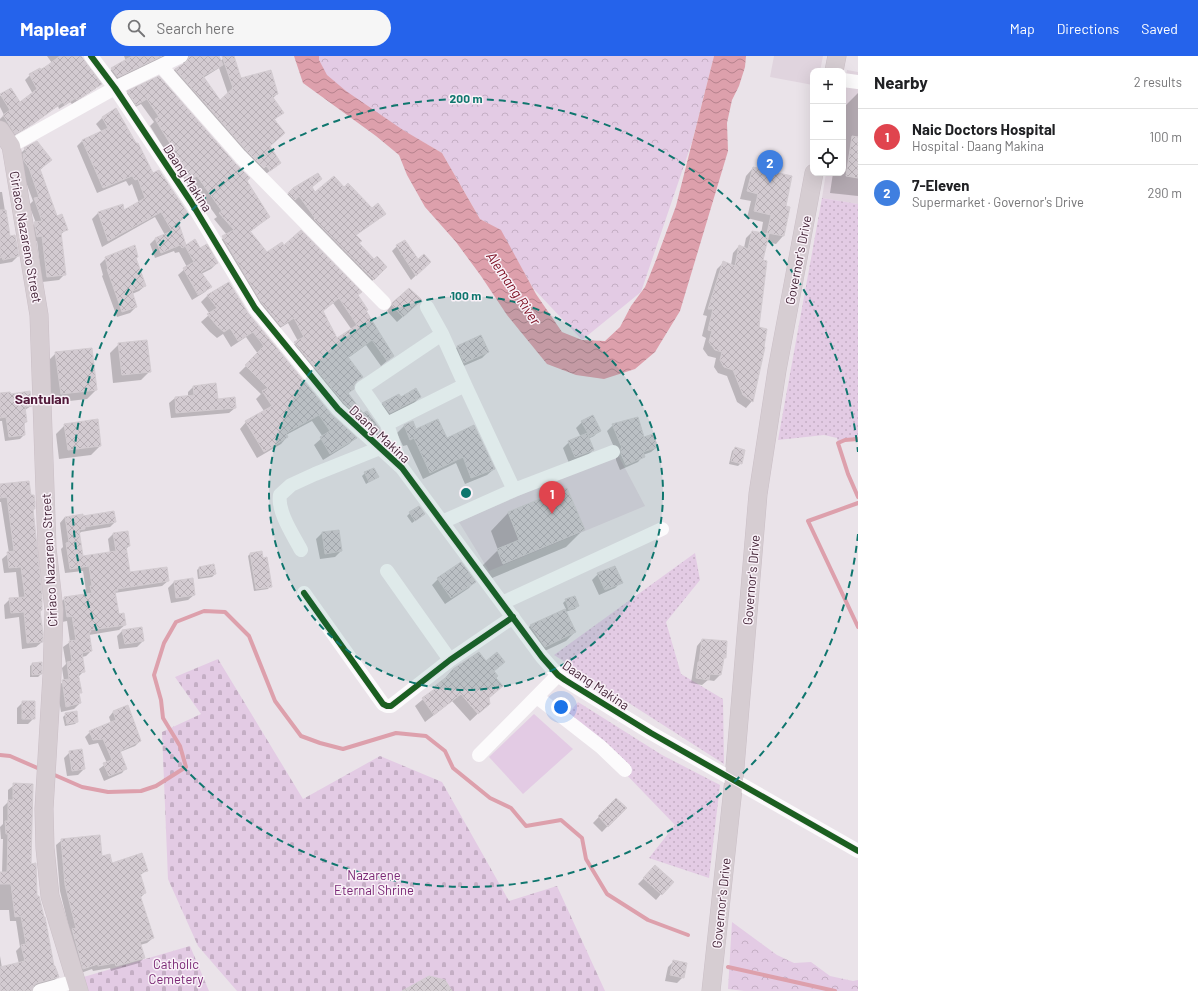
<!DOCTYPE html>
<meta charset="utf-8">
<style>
:root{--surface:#fff;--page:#f6f6f6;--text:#202124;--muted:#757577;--line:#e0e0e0;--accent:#2563eb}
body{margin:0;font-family:Barlow,sans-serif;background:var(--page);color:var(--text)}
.controls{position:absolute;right:12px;top:12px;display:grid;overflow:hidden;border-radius:8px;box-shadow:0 4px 16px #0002}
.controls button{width:36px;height:36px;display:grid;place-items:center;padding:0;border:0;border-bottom:1px solid var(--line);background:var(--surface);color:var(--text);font:20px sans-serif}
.you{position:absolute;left:561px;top:651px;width:14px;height:14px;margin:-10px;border:3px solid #fff;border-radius:50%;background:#1a73e8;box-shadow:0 0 0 6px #1a73e833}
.badge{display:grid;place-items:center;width:26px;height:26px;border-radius:50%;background:var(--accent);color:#fff;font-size:13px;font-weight:700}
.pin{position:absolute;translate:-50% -33px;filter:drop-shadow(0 1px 2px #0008)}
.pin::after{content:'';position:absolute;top:21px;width:14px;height:12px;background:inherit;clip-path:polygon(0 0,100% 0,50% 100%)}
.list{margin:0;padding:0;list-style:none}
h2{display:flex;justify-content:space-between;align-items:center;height:52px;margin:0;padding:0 16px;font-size:17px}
h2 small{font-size:13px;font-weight:400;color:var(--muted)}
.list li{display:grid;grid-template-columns:26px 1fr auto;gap:12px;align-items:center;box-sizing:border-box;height:56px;padding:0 16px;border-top:1px solid var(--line)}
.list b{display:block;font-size:15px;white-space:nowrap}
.list p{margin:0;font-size:13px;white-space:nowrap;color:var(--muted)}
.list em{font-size:13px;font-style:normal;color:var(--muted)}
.icon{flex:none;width:22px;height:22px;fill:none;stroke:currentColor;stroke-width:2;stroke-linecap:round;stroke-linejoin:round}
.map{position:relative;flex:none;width:858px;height:935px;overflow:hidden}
header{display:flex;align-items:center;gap:24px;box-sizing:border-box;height:56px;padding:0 20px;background:var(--accent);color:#fff}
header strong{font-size:19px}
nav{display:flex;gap:22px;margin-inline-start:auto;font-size:14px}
.search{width:280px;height:36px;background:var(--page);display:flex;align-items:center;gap:10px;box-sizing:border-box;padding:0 14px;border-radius:22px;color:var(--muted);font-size:15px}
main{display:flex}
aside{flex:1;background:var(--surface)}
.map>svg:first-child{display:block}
.built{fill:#e0d4de}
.green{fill:url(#green-dots)}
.forest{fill:url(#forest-crowns)}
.cemetery{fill:url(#cemetery-stones)}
.pitch{fill:#e3cbe4}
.water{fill:url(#water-waves)}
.shadow{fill:#0003;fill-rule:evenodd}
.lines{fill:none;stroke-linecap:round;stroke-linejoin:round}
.stream{stroke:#dda0ac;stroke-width:4}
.building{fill:url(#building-cross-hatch);stroke:#d3ccd1;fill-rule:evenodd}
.major-casing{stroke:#cabfc6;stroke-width:19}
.minor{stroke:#fcfbfc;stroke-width:14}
.major{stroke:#d6cdd2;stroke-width:18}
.cycleway-casing{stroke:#f9f1f8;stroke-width:8}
.cycleway{stroke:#1b5e20;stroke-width:6}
.ring{fill:none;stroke:#0f766e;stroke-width:2;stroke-dasharray:7 5}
.labels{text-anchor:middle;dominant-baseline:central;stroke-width:3;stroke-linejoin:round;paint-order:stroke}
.street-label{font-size:13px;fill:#3f1f32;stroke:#f9f1f8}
.park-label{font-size:13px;fill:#792674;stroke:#f9f1f8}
.water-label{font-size:14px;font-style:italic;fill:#801426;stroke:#f9f1f8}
.neighbourhood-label{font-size:14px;font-weight:bold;fill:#521a3a;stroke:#f9f1f8}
.centre{fill:#0f766e;stroke:#f9f1f8;stroke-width:2}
.ring-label{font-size:12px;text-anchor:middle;font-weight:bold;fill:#0f766e;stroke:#f9f1f8;stroke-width:3;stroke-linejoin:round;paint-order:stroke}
</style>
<header>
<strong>Mapleaf</strong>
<div class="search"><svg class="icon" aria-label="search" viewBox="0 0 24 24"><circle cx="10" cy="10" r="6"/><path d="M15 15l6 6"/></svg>Search here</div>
<nav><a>Map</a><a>Directions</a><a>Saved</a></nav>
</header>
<main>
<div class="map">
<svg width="858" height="935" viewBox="0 0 858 935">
<defs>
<pattern id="green-dots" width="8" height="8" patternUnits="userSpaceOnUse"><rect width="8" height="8" fill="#e3cbe4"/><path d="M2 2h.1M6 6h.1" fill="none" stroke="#c4aec4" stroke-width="1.8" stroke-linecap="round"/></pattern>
<pattern id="forest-crowns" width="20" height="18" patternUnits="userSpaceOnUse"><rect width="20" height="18" fill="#e3cbe4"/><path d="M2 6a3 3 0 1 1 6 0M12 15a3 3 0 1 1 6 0" fill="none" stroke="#c4aec4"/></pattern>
<pattern id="cemetery-stones" width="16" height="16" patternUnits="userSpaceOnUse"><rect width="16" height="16" fill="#e3cbe4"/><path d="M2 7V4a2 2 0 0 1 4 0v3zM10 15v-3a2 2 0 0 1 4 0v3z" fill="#c4aec4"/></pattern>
<pattern id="water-waves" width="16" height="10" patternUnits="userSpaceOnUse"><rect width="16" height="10" fill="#dda0ac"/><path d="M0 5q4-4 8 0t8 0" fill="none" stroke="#b5828d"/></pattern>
<pattern id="building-cross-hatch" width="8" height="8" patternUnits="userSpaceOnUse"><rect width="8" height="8" fill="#d3cbd1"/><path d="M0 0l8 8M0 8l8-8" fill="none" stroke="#b6aeb4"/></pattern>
</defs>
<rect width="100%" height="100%" fill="#eae3e9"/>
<!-- built -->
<path class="built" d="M774 0H823L820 15H813V29L770 21Z
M847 14 858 16V148L822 142 826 117H843V33Z
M617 397 645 450 489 515 459 466Z"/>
<!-- green -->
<path class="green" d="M822 142 858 148V383L845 384 838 387 837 382 824 379 778 384Z
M695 497 700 524 666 566 681 618 723 643 724 708 554 599Z
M578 646 662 699 720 729 709 822 649 802 675 769 568 658Z"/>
<!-- forest -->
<path class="forest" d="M317 0H714L692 86 641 236 582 284 533 232 500 174 480 163 442 97 404 75 317 21Z
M732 866 777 899 794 907 811 906 830 920 853 925 858 924V935H744L728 933Z"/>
<!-- cemetery -->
<path class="cemetery" d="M218 603 303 743 380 700 442 726 509 845 557 830 605 935H237L198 890 168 823 162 676 201 658 175 621Z
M190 890 209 935H85L80 922Z"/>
<!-- pitch -->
<path class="pitch" d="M534 658 573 693 523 738 489 701Z"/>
<!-- water -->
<path class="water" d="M294 0H319V4L327 19 346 35 403 74 442 97 480 163 501 174 536 238 562 276 582 284 605 285 620 271 631 250 645 231 656 204 676 150 714 0H746L745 11 739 30 732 44 727 67 728 95 680 255 655 296 635 313 604 323 576 319 547 308 507 259 481 220 456 186 425 151 407 119 399 99 376 80 303 27Z"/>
<!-- shadow -->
<path class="shadow" d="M47 0H73L100 28 95 33 72 48 70 46 59 53 58 50 27 72 10 82 0 67V63L4 59 0 51V40L1 39 19 48 33 38 25 24 30 19 52 7Z
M124 0H166L111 26 106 19 112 13 126 5Z
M181 0H218L220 5 223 3 232 0 241 24 277 38 273 42 282 57 273 65 284 77 269 91 280 106 274 112 263 120 169 19 175 13 183 9V3ZM219 12 228 38 219 46 203 22Z
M158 21 246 125 269 161 250 176 267 198 357 239 393 300 381 310 366 289 348 302 361 321 353 329V333L348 337 362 358 378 372 382 383 377 388 289 293 298 285 288 267 275 275 217 187 227 179 214 163 217 161 191 125 182 131 168 99 150 70 154 66 141 48 130 54 123 42 128 36ZM333 247 352 274 337 284 322 256Z
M858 37V140L830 137 833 117H843V52Z
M102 62 188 159 178 167 185 190 195 185 200 193 217 207 211 213 201 218 210 231 205 236 192 244 178 219 187 211 179 196 175 197 174 195 155 202 150 188 156 182 165 179 155 161 102 191 92 163 98 157 122 150 124 155 139 147 132 128 129 130 126 125 97 137 77 90 83 84 102 76 96 68Z
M37 86 51 104 40 114 56 161 67 173 60 179 64 219 59 224 42 226 37 185 32 186 29 172 36 167 29 149 33 145 19 107V99L25 93Z
M753 112 785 151 789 152 783 180 776 188 766 186 762 205 752 345 746 352 737 346 727 320 718 317 714 311 716 302 708 300 703 293 706 282 702 280 707 260 703 259 717 213 724 206 731 209 733 197 739 190 744 192 746 182 752 176 761 178 763 166 747 162 751 145 740 143 746 120Z
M311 132 315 137 344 133 371 154 385 158 355 180 358 187 374 204 386 211 368 229 283 142 293 133Z
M0 136H2L9 181 18 200 12 206 0 208Z
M397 190 425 211 411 224 392 195Z
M106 202H135L145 230 139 235 132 238 136 251 130 257 117 261 102 220 103 219 100 208Z
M208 239 248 258 331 359 355 382 349 388 323 404 314 389 323 381 312 365 286 379 287 381 281 388 257 402 240 373 246 366 264 355 256 343 261 338 239 317 258 298 246 281 231 291 223 278 217 282 210 276 201 266 210 258 201 246Z
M393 247 415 250 397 266 387 255Z
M480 281 488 296 482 302 459 312 452 297 457 291Z
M119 288 150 315 141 324 113 327 110 297Z
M56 297 96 334 87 343 52 347 47 306Z
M193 331 217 344 235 352 229 357 171 362 169 347 175 342 188 340V336Z
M0 338 10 339 31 350 25 354 26 366 23 369 24 379 20 383 5 385 2 365H0Z
M420 341 414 347 384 362 377 353 383 347 400 342Z
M412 366 416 375 446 383 494 413 487 419 465 428 456 407 423 423 407 389 403 390 397 377 404 370Z
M582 366 600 374 594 380 588 383 593 394 587 400 569 407 563 392 569 386 581 381 576 372Z
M65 369 100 390 91 399 59 403 56 378Z
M613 369 643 383 657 391 651 396 643 399V400L638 406 620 414 616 404V399L617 398 607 375Z
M735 392 741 407 738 410 729 408 732 395Z
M365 417 377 421 366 428 362 420Z
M0 429 30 441 34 453 32 455 41 554 40 556 42 586 36 591 22 593 19 561 5 563 4 549 10 543 19 542 16 516 4 517 2 503 9 497 1 446H0Z
M566 433 583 474 566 491 485 525 480 512 498 494 491 475 508 457Z
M410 457 424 458 412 467 407 460Z
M65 461H82L115 466 110 471 81 476 78 479 82 501 110 497 108 483 113 478 129 490 126 493 129 518 168 525 162 530 114 537 118 559 125 569 119 574 89 579 91 595 86 600 82 601 84 615 78 621 80 636 78 639 80 647 74 653 61 656 57 631 64 625 62 612 66 608 63 591 70 586 67 565 62 566 59 548 65 542 86 539V535L83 515 65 517 61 493 63 491 60 467Z
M322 477 341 495 335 501 320 503 316 483Z
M250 498 270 530 268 533 254 535 248 500Z
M200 511 215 518 212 521 198 523 197 514Z
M598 518 621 526 615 532 599 539 592 524Z
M438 523 474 526 469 532 445 548 432 529Z
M174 526 194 539 188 544 171 547 168 532Z
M566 544 578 550 575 553 565 556 575 576 566 585 536 599 521 579 530 570 566 553 563 547Z
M123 574 143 585 137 591 119 593 117 580Z
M702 584 722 604 720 619 714 625 708 624 702 629 691 627 697 590Z
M479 597 493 615 495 622 502 630 488 643V648L470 665 452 645 425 666 415 650 447 623 446 621 453 613Z
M32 608 41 618 38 621H30V610Z
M23 646 34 662 28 668H17V652Z
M113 656 140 685 135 690 120 696 126 712 122 717 104 725 99 713 107 707 98 687 89 689 85 681 90 676 111 667 109 661Z
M66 658 77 666 75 668 65 670 63 661Z
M70 696 84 713 78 719 67 720 64 702Z
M14 729 36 841 53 911 58 921 52 926 32 932 30 935H0V900L2 912 19 908 16 895 20 891 16 865H10L9 854H0V817H2L3 783H1L0 771 3 768V751L8 746V734Z
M616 743 625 752 602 776 593 767Z
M62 784 101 801 111 808 147 814 139 820 145 837 140 842 153 882 147 887 140 889 144 902 139 907 111 915 110 912 93 915 92 913 78 918 70 876 60 835 56 789Z
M650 816 661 838 656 844 638 828Z
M674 905 683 921 677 927 665 925 668 911Z"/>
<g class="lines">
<!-- stream -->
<path class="stream" d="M858 383 845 384 838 387 848 418 858 441
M858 447 808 465 858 571
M0 699 10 700 42 714
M50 717 82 731 108 736 141 735 156 730 186 711 180 690 163 662 161 644 154 619 164 587 176 566 204 555 225 556 249 580 275 645 301 680 320 687 343 693 396 677 426 680 445 695 453 712 490 742 511 752 526 770 561 764 582 782 586 803 607 838 648 864 688 879
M728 911 835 935"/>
</g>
<!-- building -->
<path class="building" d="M60 0H81L102 28 77 44 76 42 65 49 63 46 33 68 15 78 3 59 10 54 0 38 11 32 20 46 37 33 29 18 40 12 41 14Z
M132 0H162L118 21 111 12Z
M189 0H219L223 9 203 20 220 44 233 32 222 0H234L241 22 271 14 278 38 272 40 284 57 274 63 285 77 270 90 281 107 270 115 266 110 264 112 246 94 175 13 185 7 188 4Z
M159 20 234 106 250 122 247 125 270 161 250 175 267 196 282 186 284 189 301 174 362 236 358 239 368 254 366 255 394 300 387 305 372 284 348 301 363 321 357 325 354 329V333L348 337 363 357 367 355 379 372 383 383 344 347 294 286 304 281 294 262 281 270 262 247 222 180 234 174 219 157 222 155 197 120 188 126 169 97 174 94 155 63 159 61 147 43 136 49 127 35ZM339 242 357 269 337 282 323 255Z
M116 52 136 87H138L153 117 159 114 189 159 178 165 186 189 195 183 200 192 207 188 218 207 201 216 212 231 198 239 183 212 194 206 185 190 182 192 180 189 161 197 155 182 172 175 161 156 108 185 98 156 123 148 124 154 145 142 138 123 135 124 132 120 103 132 82 84 108 72 102 61Z
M852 80 858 81V122L846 120Z
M37 85 52 104 40 113 57 160 62 158 68 174 61 176 66 219 47 221 42 180 37 181 34 166 42 165 34 142 39 141 29 112 24 105 23 98 27 96 24 92Z
M753 111 792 120 786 150 790 151 784 180 767 177 771 159 754 155 758 138 747 135Z
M318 117 322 123 312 131 315 136 334 120 344 131 348 127 372 152 378 147 386 158 356 179 362 185 359 187 374 203 377 200 387 211 374 224 314 163 315 162 299 140 295 144 288 137 293 132Z
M0 154H6L10 180 15 179 19 200 3 204 2 201 0 202Z
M752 175 769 178 763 204 767 205 759 271 767 273 764 291H765L753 346 743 339 733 314 724 311 720 304 722 296 715 294 709 286 712 275 708 274 713 253H708L723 205 735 210 739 189 748 193Z
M405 184 418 203 424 198 431 206 416 220 396 189Z
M135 189 138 201 136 202 146 230 132 235 137 251 122 256 107 213H108L105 201Z
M229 226 248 257 331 358 357 382 330 398 320 381 330 375 319 359 286 377 288 381 264 396 245 365 272 350 262 335 268 332 245 309 264 290 253 276 238 285 230 272 224 276 217 270 207 258 217 252 207 239Z
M409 232 422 244 403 261 392 249V247Z
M481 279 489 296 464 307 457 290Z
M147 284 151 316 122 319 118 287Z
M92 292 97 334 61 338 55 296Z
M216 327 218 343 235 341 236 352 176 357 175 341 194 339 193 330Z
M416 332 421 341 390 357 382 347 399 338 401 341Z
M30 335 32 350 25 351 27 366H24L25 379 9 381 6 361 0 362V337L10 336 11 338Z
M593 359 601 375 590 381 581 365Z
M638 361 644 381 653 378 658 391 643 396 645 401 626 409 621 398V392H622L612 368Z
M98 363 101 390 68 394 64 368Z
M438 363 447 382 474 369 495 413 471 422 463 401 430 417 414 382 410 384 404 369 413 365 416 373Z
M587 377 594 394 575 401 568 385Z
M735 391 745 394 742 408 731 405Z
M374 412 379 421 369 426 364 416Z
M29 425 31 439H34L35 446V453H33L42 538V554L40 555 43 577V586L27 587 24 556 11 557 9 542 25 541 21 511 9 512 7 496 14 495 7 441 0 442V428Z
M567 432 585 474 503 508 497 493 519 484 508 456Z
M419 450 425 458 415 465 409 456Z
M114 455 116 466 85 471V473L79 474 83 500 116 495 113 477 128 475 130 490H126L130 516 167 511 169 525 117 533 118 535H115L119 558 124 557 126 569 90 574 91 576H89L92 595 82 597 85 616 78 617 82 637H79L81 647 66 651 62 624 69 623 67 606 72 605 69 585 76 584 72 560 67 561 64 541 92 537 90 530H92L89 510 70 513 66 487 69 486 65 461 83 458V460Z
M339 474 342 495 325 498 322 476Z
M262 495 263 502 267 501 272 531 256 533 250 497Z
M461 506 476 526 451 542 437 522Z
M214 508 216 518 200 521 199 511Z
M615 510 623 527 605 534 597 517Z
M193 522 195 539 176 542 174 525Z
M575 540 579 550 569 554 565 543Z
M565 553 576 576 545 591 530 569Z
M142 571 144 585 125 588 122 574Z
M702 583 727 585 726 602H724L721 619 710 618 709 624 696 622 698 606H699Z
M479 596 486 605 497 596 505 606 494 615 498 620 496 622 503 630 489 642 490 648 478 658 461 638 434 659 422 642 436 632 435 630 454 615 453 613Z
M42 606V618L32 619V607Z
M22 645H35V663H22Z
M128 649 141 685 120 695 127 713 109 720 103 707 112 704 103 683 93 684 89 675 116 664 113 655Z
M77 655 78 666 67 668 65 657Z
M82 693 85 713 72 715 69 695Z
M13 727 33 728 31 808 36 807 37 840H39L44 861H45L54 910H55L59 921 37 927 34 929 32 935H0V911L25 905 21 889 26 888 21 860 15 861 11 828H0V816H7L8 778H6L5 765H8V744H13Z
M616 742 627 752 608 771 598 760Z
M100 779 102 800 110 798 112 807 142 797 148 815 140 817 146 837 140 839 154 882 140 886 145 902 116 910 115 907 98 910V908L83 913 72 873 76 872 65 829 61 783Z
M655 809 674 826 662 839 643 822Z
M673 904 687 907 684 922 670 919Z
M429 920 445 924 452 935H402Z"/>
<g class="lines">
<defs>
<path id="major" d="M834 15 837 0
M0 74 11 90 39 259 47 492 54 554 52 619 44 753 45 792 50 840 79 935
M711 935 734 723 758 438 777 314 814 117"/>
</defs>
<!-- major casing -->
<use href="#major" class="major-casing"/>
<!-- minor -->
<path class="minor" d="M91 0 115 32 191 146 255 252 338 353 402 412 542 601 558 619 565 624 651 677 858 795
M161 10 240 100 384 247
M843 24 858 26
M11 90 115 32 181 0
M427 251 442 278 465 329 514 434
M387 368 465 329
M401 411 387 368 362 332 442 278
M442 466 514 434 613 396
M301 494C293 479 277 455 280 439L291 429 315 418 380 392
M387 515 450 604
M304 537 383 648 387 650H391L450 604 513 561
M502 547 662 473
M537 641 601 691 625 714
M479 699 558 619
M40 935 76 925"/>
<!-- major -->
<use href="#major" class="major"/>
<defs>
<path id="cycleway" d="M91 0 115 32 191 146 255 252 338 353 402 412 542 601 558 619 565 624 651 677 858 795
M304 537 383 648 387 650H391L450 604 513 561"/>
</defs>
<!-- cycleway casing -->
<use href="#cycleway" class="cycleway-casing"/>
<!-- cycleway -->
<use href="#cycleway" class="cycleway"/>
</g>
<!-- distance rings -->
<circle cx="466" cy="437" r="197" fill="#0f766e" fill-opacity=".12"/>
<g class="ring">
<circle cx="466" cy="437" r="197"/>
<path d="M858 478A394 394 0 1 1 858 396"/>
</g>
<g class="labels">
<!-- street labels -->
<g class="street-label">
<text transform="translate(188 122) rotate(57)">Daang Makina</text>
<text transform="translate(26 181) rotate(80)">Ciriaco Nazareno Street</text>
<text transform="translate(798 204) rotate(-79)">Governor's Drive</text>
<text transform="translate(380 378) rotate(43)">Daang Makina</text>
<text transform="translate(49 504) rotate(-93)">Ciriaco Nazareno Street</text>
<text transform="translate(751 524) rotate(-85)">Governor's Drive</text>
<text transform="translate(596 629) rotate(34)">Daang Makina</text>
<text transform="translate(721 847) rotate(-84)">Governor's Drive</text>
</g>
<!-- park labels -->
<g class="park-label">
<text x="374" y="819">Nazarene<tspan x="374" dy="15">Eternal Shrine</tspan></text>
<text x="176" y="908">Catholic<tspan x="176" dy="15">Cemetery</tspan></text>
</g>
<!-- water labels -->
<g class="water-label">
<text transform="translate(514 232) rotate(56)">Alemang River</text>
</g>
<!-- neighbourhood labels -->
<g class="neighbourhood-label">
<text x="42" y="342">Santulan</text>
</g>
</g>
<circle cx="466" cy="437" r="6" class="centre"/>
<g class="ring-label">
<text x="466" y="47">200 m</text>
<text x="466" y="244">100 m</text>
</g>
</svg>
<div class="controls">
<button>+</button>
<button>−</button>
<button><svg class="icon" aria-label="locate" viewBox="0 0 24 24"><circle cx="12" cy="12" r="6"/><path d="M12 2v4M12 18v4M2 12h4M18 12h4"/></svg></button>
</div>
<div class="you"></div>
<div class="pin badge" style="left:552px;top:458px;background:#e0444e">1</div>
<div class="pin badge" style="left:770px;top:127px;background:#3f7fe0">2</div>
</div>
<aside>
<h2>Nearby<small>2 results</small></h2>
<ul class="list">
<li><span class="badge" style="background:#e0444e">1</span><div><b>Naic Doctors Hospital</b><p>Hospital · Daang Makina</p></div><em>100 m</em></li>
<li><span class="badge" style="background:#3f7fe0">2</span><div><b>7-Eleven</b><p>Supermarket · Governor's Drive</p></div><em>290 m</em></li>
</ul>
</aside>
</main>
